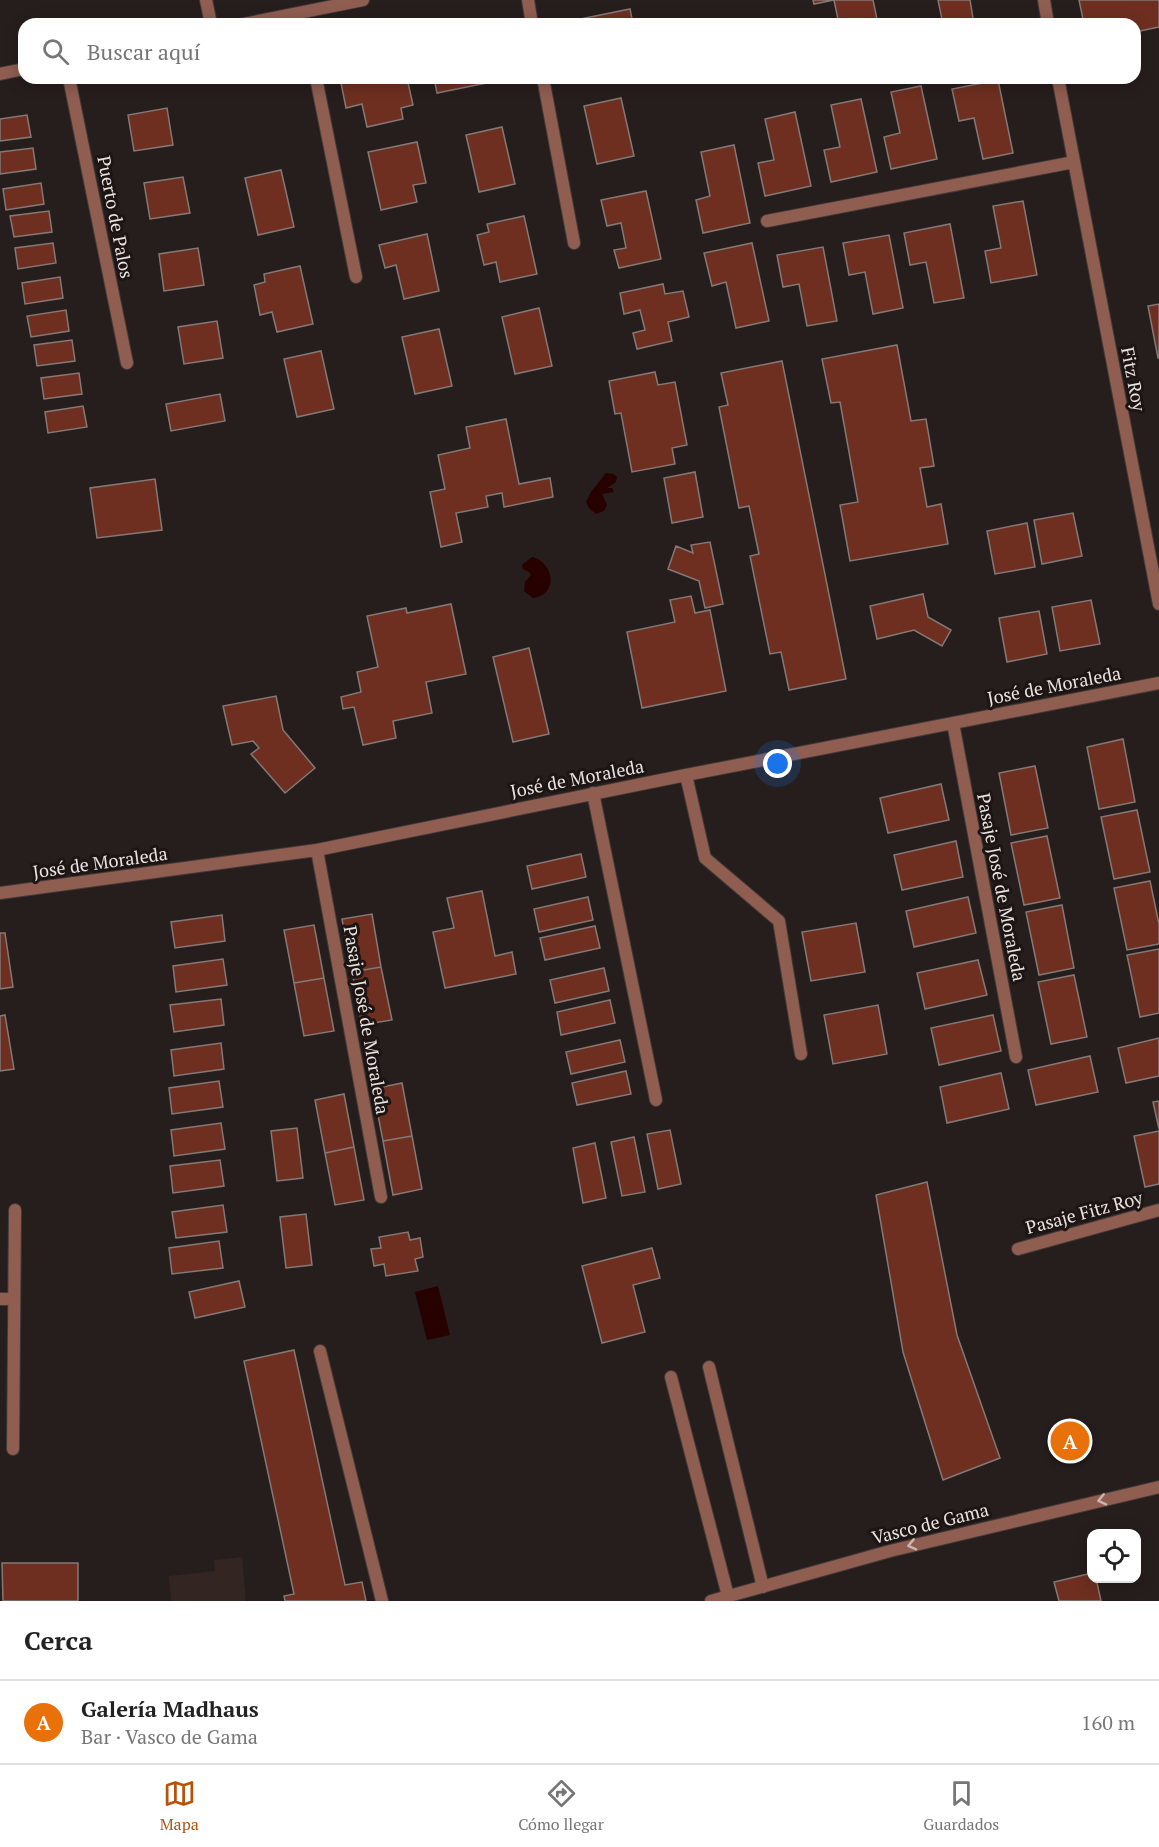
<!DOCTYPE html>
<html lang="es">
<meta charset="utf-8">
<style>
:root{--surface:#fff;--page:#f2f2f2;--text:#222;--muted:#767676;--line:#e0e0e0;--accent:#b45309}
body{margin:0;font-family:"PT Serif",serif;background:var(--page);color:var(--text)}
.controls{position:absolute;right:18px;bottom:18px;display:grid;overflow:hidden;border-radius:12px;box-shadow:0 3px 15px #0003}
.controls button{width:54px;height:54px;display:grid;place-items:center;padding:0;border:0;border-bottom:2px solid var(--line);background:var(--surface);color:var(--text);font:30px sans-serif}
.you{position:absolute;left:778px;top:764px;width:21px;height:21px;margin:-15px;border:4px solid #fff;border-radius:50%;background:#1a73e8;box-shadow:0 0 0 9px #1a73e833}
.badge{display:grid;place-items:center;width:39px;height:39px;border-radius:50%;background:var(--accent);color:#fff;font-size:20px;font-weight:700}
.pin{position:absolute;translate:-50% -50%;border:3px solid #fff;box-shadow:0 2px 6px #0006}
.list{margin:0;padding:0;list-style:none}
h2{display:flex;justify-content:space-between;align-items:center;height:78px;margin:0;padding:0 24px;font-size:26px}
h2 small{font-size:20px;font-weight:400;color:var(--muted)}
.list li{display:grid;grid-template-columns:39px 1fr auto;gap:18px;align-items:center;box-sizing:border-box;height:84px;padding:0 24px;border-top:2px solid var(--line)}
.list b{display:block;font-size:22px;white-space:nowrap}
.list p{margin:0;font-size:20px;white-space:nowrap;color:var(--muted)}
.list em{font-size:20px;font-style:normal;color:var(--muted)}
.icon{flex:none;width:33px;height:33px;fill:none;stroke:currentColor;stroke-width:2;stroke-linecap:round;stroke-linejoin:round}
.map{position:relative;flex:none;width:1159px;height:1601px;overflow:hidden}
.search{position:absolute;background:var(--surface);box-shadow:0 3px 15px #0003;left:18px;right:18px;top:18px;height:66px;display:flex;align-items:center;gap:15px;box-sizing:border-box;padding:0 21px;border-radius:18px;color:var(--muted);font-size:22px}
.sheet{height:162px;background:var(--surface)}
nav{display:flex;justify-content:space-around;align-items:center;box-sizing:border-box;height:84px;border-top:2px solid var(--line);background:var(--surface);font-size:16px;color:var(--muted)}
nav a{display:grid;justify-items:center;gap:3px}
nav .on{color:var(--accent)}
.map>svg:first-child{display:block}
.built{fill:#332522}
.water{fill:#270000}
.building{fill:#6e2f20;stroke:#837977;stroke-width:1.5}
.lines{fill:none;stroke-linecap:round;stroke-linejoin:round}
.service-casing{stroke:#413a38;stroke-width:14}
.minor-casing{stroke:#413a38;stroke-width:14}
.service{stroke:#905d51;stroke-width:12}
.minor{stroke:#905d51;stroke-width:12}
.oneway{stroke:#cab5af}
.labels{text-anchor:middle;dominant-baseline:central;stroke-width:6;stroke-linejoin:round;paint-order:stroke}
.street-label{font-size:18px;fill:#e9e4e2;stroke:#1c1513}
</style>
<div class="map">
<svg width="1159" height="1601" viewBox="0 0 1159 1601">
<rect width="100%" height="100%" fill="#261e1c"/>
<!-- built -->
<path class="built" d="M242 1557 246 1601H171L169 1576 215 1571 214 1560Z"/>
<!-- water -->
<path class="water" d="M606 473 614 474 617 477 616 482 607 488H612L614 492 602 494 607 505 604 511 596 514 589 508 586 502 591 492Z
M532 557C554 562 559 595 533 598L524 591 525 582 531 575 529 572 523 569 522 565Z
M438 1286 450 1335 427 1340 415 1292Z"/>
<!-- building -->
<path class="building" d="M813 0H873L878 24H839L834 0 814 4Z
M938 0H970L974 24H943Z
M1079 0H1159V27L1135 32V24H1084Z
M630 9 633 24H556Z
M340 78H407L413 105 401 108 403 119 367 127 362 104 346 108Z
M434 78H511L437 93Z
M998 80 1013 153 983 159 974 118 959 121 952 89Z
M921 86 937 159 891 169 884 137 900 133 891 92Z
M621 98 634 156 597 164 584 106Z
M861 99 877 172 831 182 824 150 840 147 831 105Z
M167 108 173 145 134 151 128 115Z
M795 112 811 186 765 196 758 163 774 160 765 119Z
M27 115 31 137 0 141V119Z
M502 127 515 184 479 192 466 135Z
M417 142 426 183 413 185 417 202 381 210 368 152Z
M734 145 750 223 703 233 696 200 710 196 701 152Z
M33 148 36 169 0 174V152Z
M281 170 294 227 258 235 245 178Z
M183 177 190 213 150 219 144 183Z
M41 183 44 204 6 210 3 189Z
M646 191 661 259 619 268 614 250 626 248 621 223 607 226 601 200Z
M1023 201 1037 275 991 283 985 251 1001 248 993 206Z
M49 211 52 232 14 237 10 216Z
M524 216 537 274 500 282 496 262 484 265 477 235 489 232 487 224Z
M950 224 964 298 934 303 926 262 910 265 904 233Z
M427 234 439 291 404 299 396 265 385 268 379 245Z
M889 235 903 308 873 314 865 272 849 275 843 243Z
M53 243 56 263 18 269 15 248Z
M752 243 769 321 736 328 726 282 712 286 704 253Z
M823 247 837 321 807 326 799 284 783 287 777 255Z
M198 248 204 285 164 291 159 254Z
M300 266 313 324 277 332 272 312 260 315 254 285 265 282 264 274Z
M60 277 63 298 25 304 22 283Z
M663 284 665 294 683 291 689 317 668 322 672 341 637 349 633 333 645 330 640 310 624 314 620 293Z
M1159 304V358H1158L1148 306Z
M539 308 552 366 515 374 502 317Z
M66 310 69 331 31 337 27 316Z
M217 321 223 358 184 364 178 327Z
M439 329 452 386 415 394 402 337Z
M72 340 75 361 37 366 34 345Z
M897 345 911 421 926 419 934 466 920 468 927 507 941 504 948 544 850 561 840 505 858 502 840 402 831 403 822 359Z
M321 351 334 409 297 417 284 359Z
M782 361 846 679 789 690 781 652 770 654 750 556 759 554 749 506 739 508 719 407 728 405 721 373Z
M655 372 658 385 675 382 687 445 672 448 675 464 632 472 621 413 615 414 609 381Z
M79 373 82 394 44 399 41 378Z
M220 394 225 421 171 431 166 404Z
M83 406 87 427 48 433 45 412Z
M506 419 519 484 550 478 553 497 504 507 502 493 486 496 488 507 456 513 462 542 441 547 430 492 445 489 438 455 470 448 466 427Z
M695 472 703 517 672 523 664 478Z
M155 479 162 530 97 538 90 488Z
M1073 513 1082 556 1042 564 1034 520Z
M1027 523 1035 567 995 574 987 531Z
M710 542 723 604 705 608 699 581 668 569 676 546 693 553 691 545Z
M923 594 928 617 951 630 942 646 914 630 877 639 870 606Z
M691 596 695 613 710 610 726 691 642 708 627 632 675 622 670 600Z
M1091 600 1100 644 1060 651 1052 607Z
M451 604 466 674 426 682 432 713 393 721 396 738 363 745 354 707 343 709 341 697 361 692 357 672 378 667 367 616 406 608 407 613Z
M1039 611 1047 654 1007 662 999 618Z
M529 648 549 734 513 742 493 657Z
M276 696 283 730 315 768 285 793 251 754 259 748 253 741 232 745 223 706Z
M1123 739 1135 802 1099 809 1087 747Z
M1035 766 1048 828 1011 835 999 773Z
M941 784 949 820 888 833 880 798Z
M1137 810 1150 872 1114 879 1101 817Z
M1047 836 1060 898 1024 905 1011 843Z
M956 841 963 877 902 890 894 855Z
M581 854 586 877 532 889 527 866Z
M1150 881 1159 924V944L1127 950 1114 888Z
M482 891 495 956 512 952 516 974 445 988 433 932 454 928 447 898Z
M588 897 593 920 539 932 534 909Z
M968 897 976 933 914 947 906 911Z
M1062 905 1074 968 1039 975 1026 912Z
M372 914 381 967 352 972 342 919Z
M222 915 225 941 175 948 171 922Z
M856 923 865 972 811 981 802 932Z
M314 925 324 978 294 983 284 930Z
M595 926 600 948 545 960 540 938Z
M0 933H5L13 987 0 989Z
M1159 949V1013L1140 1017 1127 955Z
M223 959 227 985 176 992 173 966Z
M978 960 987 995 925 1009 917 973Z
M381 967 392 1020 362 1025 352 972Z
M604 968 609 991 555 1003 550 980Z
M1074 975 1087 1037 1051 1044 1038 982Z
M324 978 334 1031 304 1036 294 983Z
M221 999 224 1025 174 1032 170 1005Z
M610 1000 615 1023 561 1035 557 1012Z
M878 1005 887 1054 833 1064 824 1015Z
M5 1015 14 1069 0 1071V1016Z
M993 1015 1001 1051 939 1065 931 1028Z
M1159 1038V1076L1126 1083 1118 1048Z
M620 1040 625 1062 571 1074 566 1052Z
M221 1043 224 1069 174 1076 171 1050Z
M1090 1056 1098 1092 1036 1105 1028 1070Z
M626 1071 631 1094 577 1105 572 1083Z
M1001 1073 1009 1109 947 1123 940 1087Z
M219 1081 223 1107 172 1114 169 1088Z
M402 1083 412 1136 383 1141 373 1089Z
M344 1094 354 1147 325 1153 315 1100Z
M1159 1101V1129L1153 1102Z
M221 1123 225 1149 174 1156 171 1130Z
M297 1128 303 1178 277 1181 271 1131Z
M670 1130 681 1184 658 1189 647 1134Z
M1159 1131V1184L1145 1187 1134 1136Z
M412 1136 422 1189 393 1195 383 1141Z
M634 1137 645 1192 622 1196 611 1142Z
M595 1143 606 1198 583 1203 573 1148Z
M354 1147 364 1200 335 1205 325 1153Z
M220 1160 224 1186 173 1193 170 1166Z
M927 1182 957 1335 1000 1458 943 1480 903 1352 876 1195Z
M223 1205 227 1232 176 1238 172 1212Z
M306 1214 312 1265 286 1268 280 1217Z
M408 1232 410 1240 420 1238 423 1257 415 1259 418 1271 386 1276 384 1264 374 1266 371 1249 381 1248 379 1237Z
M219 1241 223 1268 172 1274 169 1248Z
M652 1248 660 1278 633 1285 645 1332 602 1343 582 1266Z
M239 1281 245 1307 195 1318 189 1292Z
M294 1350 345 1585 362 1582 366 1601H285L284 1596 294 1594 244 1361Z
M2 1563H78V1601H3Z
M1092 1573V1578H1096L1101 1601H1059L1054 1582Z"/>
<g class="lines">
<defs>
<path id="service" d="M206 0 211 24
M320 1351 382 1601
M709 1367 763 1587
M671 1377 728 1596"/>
<path id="minor" d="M528 0 532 24
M1044 0 1048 24
M244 24 363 0
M0 74 24 69
M69 78 127 363
M316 78 356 277
M543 78 574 243
M1058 78 1159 604
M767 221 1074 162
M953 723 1016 1057
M686 775 705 858 779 921 801 1054
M593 793 656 1100
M317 850 381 1197
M0 893 317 850 686 775 1159 683
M1018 1249 1159 1210
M0 1299H13
M13 1449 15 1210
M711 1601 890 1551 1159 1487"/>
</defs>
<!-- service casing -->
<use href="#service" class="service-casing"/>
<!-- minor casing -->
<use href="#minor" class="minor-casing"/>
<!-- service -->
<use href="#service" class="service"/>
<!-- minor -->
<use href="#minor" class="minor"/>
</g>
<!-- one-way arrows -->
<defs><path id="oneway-chevron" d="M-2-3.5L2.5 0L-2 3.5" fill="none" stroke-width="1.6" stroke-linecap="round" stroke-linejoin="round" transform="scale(1.5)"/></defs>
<g class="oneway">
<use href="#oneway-chevron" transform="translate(1102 1500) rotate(167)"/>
<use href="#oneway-chevron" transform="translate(912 1545) rotate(167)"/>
</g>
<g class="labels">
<!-- street labels -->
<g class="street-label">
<text transform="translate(116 217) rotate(79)">Puerto de Palos</text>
<text transform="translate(1134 379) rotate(79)">Fitz Roy</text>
<text transform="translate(1054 685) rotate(-11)">José de Moraleda</text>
<text transform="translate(577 778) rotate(-11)">José de Moraleda</text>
<text transform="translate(100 862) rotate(-8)">José de Moraleda</text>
<text transform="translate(1002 887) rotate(79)">Pasaje José de Moraleda</text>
<text transform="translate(367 1020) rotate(80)">Pasaje José de Moraleda</text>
<text transform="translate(1084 1212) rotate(-15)">Pasaje Fitz Roy</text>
<text transform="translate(930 1523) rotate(-14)">Vasco de Gama</text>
</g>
</g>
</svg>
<div class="controls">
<button><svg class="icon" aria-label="locate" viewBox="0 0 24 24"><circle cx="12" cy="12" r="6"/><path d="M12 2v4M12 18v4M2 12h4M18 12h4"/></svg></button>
</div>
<div class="you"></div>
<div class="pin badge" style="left:1070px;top:1441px;background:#e8710a">A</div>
<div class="search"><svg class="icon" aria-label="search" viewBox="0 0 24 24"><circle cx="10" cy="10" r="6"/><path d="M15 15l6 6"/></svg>Buscar aquí</div>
</div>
<section class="sheet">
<h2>Cerca<small></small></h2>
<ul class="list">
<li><span class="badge" style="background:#e8710a">A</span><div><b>Galería Madhaus</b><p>Bar · Vasco de Gama</p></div><em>160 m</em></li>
</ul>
</section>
<nav>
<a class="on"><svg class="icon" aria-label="map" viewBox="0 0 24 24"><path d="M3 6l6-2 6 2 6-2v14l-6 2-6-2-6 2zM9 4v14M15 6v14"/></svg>Mapa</a>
<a><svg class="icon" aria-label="directions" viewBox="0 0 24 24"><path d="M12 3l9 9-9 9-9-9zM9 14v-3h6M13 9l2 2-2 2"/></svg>Cómo llegar</a>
<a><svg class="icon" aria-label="saved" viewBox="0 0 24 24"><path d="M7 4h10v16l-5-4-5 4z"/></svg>Guardados</a>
</nav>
